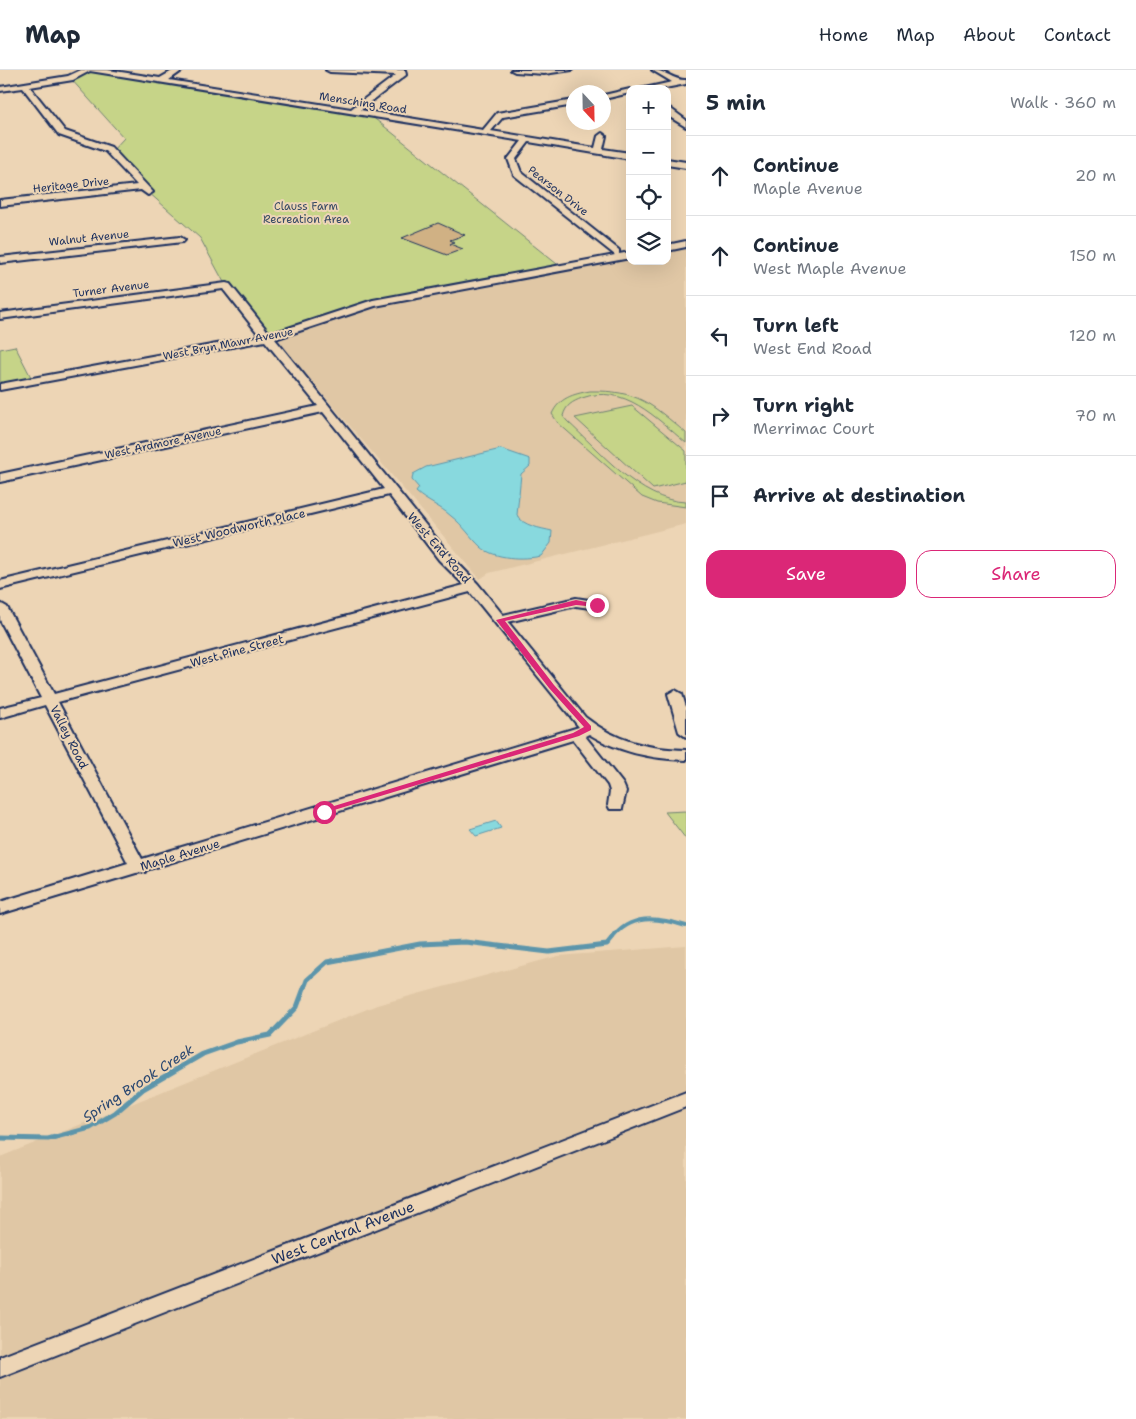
<!DOCTYPE html>
<meta charset="utf-8">
<style>
:root{--surface:#fff;--page:#f2f2f3;--text:#1f2937;--muted:#747a83;--line:#e0e1e3;--accent:#db2777}
body{margin:0;font-family:"Shantell Sans",sans-serif;background:var(--page);color:var(--text)}
.controls{position:absolute;right:15px;top:15px;display:grid;overflow:hidden;border-radius:10px;box-shadow:0 5px 20px #0002}
.controls button{width:45px;height:45px;display:grid;place-items:center;padding:0;border:0;border-bottom:1px solid var(--line);background:var(--surface);color:var(--text);font:25px sans-serif}
.compass{position:absolute;left:566px;top:15px;width:45px;height:45px;border-radius:50%;background:var(--surface);box-shadow:0 5px 20px #0002;rotate:158deg}
.stop{position:absolute;width:15px;height:15px;margin:-11px;border:4px solid #db2777;border-radius:50%;background:#fff}
.stop.end{background:#db2777;border-color:#fff;box-shadow:0 1px 5px #0008}
.list{margin:0;padding:0;list-style:none}
h2{display:flex;justify-content:space-between;align-items:center;height:65px;margin:0;padding:0 20px;font-size:21px}
h2 small{font-size:16px;font-weight:400;color:var(--muted)}
.list li{display:grid;grid-template-columns:32px 1fr auto;gap:15px;align-items:center;box-sizing:border-box;height:80px;padding:0 20px;border-top:1px solid var(--line)}
.list b{display:block;font-size:19px;white-space:nowrap}
.list p{margin:0;font-size:16px;white-space:nowrap;color:var(--muted)}
.list em{font-size:16px;font-style:normal;color:var(--muted)}
.actions{display:flex;gap:10px;padding:15px 20px}
.actions a{flex:1;padding:11px 0;border:1px solid var(--accent);border-radius:15px;text-align:center;font-size:18px;color:var(--accent)}
.actions .main{background:var(--accent);color:#fff}
.icon{flex:none;width:28px;height:28px;fill:none;stroke:currentColor;stroke-width:2;stroke-linecap:round;stroke-linejoin:round}
.map{position:relative;flex:none;width:686px;height:1349px;overflow:hidden}
header{display:flex;align-items:center;gap:30px;box-sizing:border-box;height:70px;padding:0 25px;background:var(--surface);border-bottom:1px solid var(--line)}
header strong{font-size:24px}
nav{display:flex;gap:28px;margin-inline-start:auto;font-size:18px}
main{display:flex}
aside{flex:1;background:var(--surface)}
.map>svg:first-child{display:block}
.built{fill:#e0c7a5}
.green{fill:#c6d488;stroke:#708273}
.water{fill:#88d9de;stroke:#5c95ab}
.lines{fill:none;stroke-linecap:round;stroke-linejoin:round}
.stream-far1{stroke:#5c95ab;stroke-width:4}
.stream{stroke:#5c95ab;stroke-width:5}
.building{fill:#d0b184;stroke:#1b2f5e}
.minor-casing{stroke:#1b2f5e;stroke-width:4}
.minor{fill:#edd5b5;fill-rule:evenodd}
.route{fill:#db2777}
.labels{text-anchor:middle;dominant-baseline:central;stroke-width:4;stroke-linejoin:round;paint-order:stroke}
.far-street-label{font-size:11px;fill:#1b2f5e;stroke:#edd5b5}
.far-park-label{font-size:11px;fill:#354864;stroke:#edd5b5}
.street-label{font-size:12px;fill:#1b2f5e;stroke:#edd5b5}
.water-label{font-size:14px;font-style:italic;fill:#2b4871;stroke:#edd5b5}
.near-street-label{font-size:15px;fill:#1b2f5e;stroke:#edd5b5}
</style>
<header>
<strong>Map</strong>
<nav><a>Home</a><a>Map</a><a>About</a><a>Contact</a></nav>
</header>
<main>
<div class="map">
<svg width="686" height="1349" viewBox="0 0 686 1349">
<rect width="100%" height="100%" fill="#edd5b5"/>
<filter id="ink" filterUnits="userSpaceOnUse"><feTurbulence type="fractalNoise" baseFrequency=".02" numOctaves="2"/><feDisplacementMap in="SourceGraphic" scale="10" xChannelSelector="R" yChannelSelector="G"/><feConvolveMatrix kernelMatrix="1 2 1 2 8 2 1 2 1" color-interpolation-filters="sRGB"/></filter>
<g filter="url(#ink)">
<!-- built -->
<path class="built" d="M686 174V454L489 503 480 509 270 262 280 261 343 241 630 185V191H667V178Z
M686 876V1349H0V1087L377 935 558 886Z"/>
<!-- green -->
<path class="green" d="M87 0 370 45 562 198 373 233 280 261 270 262 226 216 200 168 148 122 111 82 124 68 70 8Z
M15 276 33 311 0 317V279Z
M590 321C638 320 651 334 686 363V373C656 348 624 313 582 328 572 332 566 335 563 346L567 351C600 381 640 431 686 432V437L657 433 642 427 558 353 552 344C559 328 573 324 590 321Z
M632 336 686 381V411L653 419 575 348Z
M686 741V769L665 742Z"/>
<!-- water -->
<path class="water" d="M501 379 530 389V396L521 404 517 445C523 456 540 458 552 461L551 473 541 486C524 490 494 489 481 477 470 467 463 455 451 446 440 436 427 432 416 422L419 418 412 410 413 404 426 397Z
M496 751 501 758 476 766 470 759Z"/>
<g class="lines">
<!-- stream-far1 -->
<path class="stream-far1" d="M611 870C630 843 657 847 686 856"/>
<!-- stream -->
<path class="stream" d="M0 1068 48 1069 90 1058 115 1043 143 1019 203 984 237 972 270 965 297 937 307 910 327 892 420 874 465 872 549 882 607 875 612 869"/>
</g>
<!-- building -->
<path class="building" d="M438 153 465 165 450 170 454 172 450 174 463 179 447 185 402 168Z"/>
<g class="lines">
<defs>
<path id="minor" d="M81 0H108L160 8 174 0H183L169 10 351 39 396 5 330 2 326 0H405L406 5 360 40 483 60 497 43 574 30V35L503 47 491 61 595 78 598 66 602 63 606 66 603 79 630 83V89L529 72 516 89 521 102 619 180V184L630 182V188L375 236 275 269 449 484 478 514 503 545 576 528 602 532 604 535 597 539 576 536 508 552 585 647C615 671 648 679 686 680V690C652 689 618 682 589 664L585 666 623 714 626 721 622 739H610L608 735 610 721 608 715 573 670 146 800 145 802 136 803 0 844V832L128 793 45 635 0 648V638L41 628 0 550V533L7 537 54 624 464 515 439 490 389 425 0 519V511L384 419 323 342 0 412V404L318 336 265 271 0 320V314L260 266 223 219 0 249V243L226 213 230 214 270 264 373 230 615 185 514 105 508 89 522 71 90 1 73 10 30 17 65 61 111 77 153 122 148 125 141 120 0 136V130L137 115 105 81 59 65 23 18 0 21V17L68 6ZM470 522 579 657 142 789 58 632Z
M511 0H572L544 4 515 2Z
M652 0C665 0 675 11 686 10V14L660 19H640L672 12Z
M630 19V23L604 29V25Z
M667 36 686 50V57L668 46Z
M667 89 686 92V98L667 95Z
M180 167 185 170 183 172 0 193V187Z
M686 171V177L667 181V175Z
M675 620 682 624 686 637V667L679 662 668 624Z
M686 1022V1037L0 1307V1287Z"/>
</defs>
<!-- minor casing -->
<use href="#minor" class="minor-casing"/>
<!-- minor -->
<use href="#minor" class="minor"/>
</g>
</g>
<!-- route -->
<path class="route" d="M576 530 601 535 597 537 576 535 505 551 554 615 591 656V660L579 666 321 744V740L573 663 584 657 549 618 496 550Z"/>
<g class="labels">
<!-- far-street labels -->
<g class="far-street-label">
<text transform="translate(363 33) rotate(9)">Mensching Road</text>
<text transform="translate(71 115) rotate(-6)">Heritage Drive</text>
<text transform="translate(558 121) rotate(38)">Pearson Drive</text>
<text transform="translate(89 168) rotate(-6)">Walnut Avenue</text>
<text transform="translate(111 219) rotate(-7)">Turner Avenue</text>
<text transform="translate(228 274) rotate(-11)">West Bryn Mawr Avenue</text>
<text transform="translate(163 373) rotate(-12)">West Ardmore Avenue</text>
</g>
<!-- far-park labels -->
<g class="far-park-label">
<text x="306" y="136">Clauss Farm<tspan x="306" dy="13">Recreation Area</tspan></text>
</g>
<!-- street labels -->
<g class="street-label">
<text transform="translate(239 458) rotate(-13)">West Woodworth Place</text>
<text transform="translate(439 478) rotate(49)">West End Road</text>
<text transform="translate(237 581) rotate(-15)">West Pine Street</text>
<text transform="translate(69 667) rotate(63)">Valley Road</text>
<text transform="translate(180 785) rotate(-17)">Maple Avenue</text>
</g>
<!-- water labels -->
<g class="water-label">
<text transform="translate(138 1013) rotate(-33)">Spring Brook Creek</text>
</g>
<!-- near-street labels -->
<g class="near-street-label">
<text transform="translate(343 1163) rotate(-21)">West Central Avenue</text>
</g>
</g>
</svg>
<div class="controls">
<button>+</button>
<button>−</button>
<button><svg class="icon" aria-label="locate" viewBox="0 0 24 24"><circle cx="12" cy="12" r="6"/><path d="M12 2v4M12 18v4M2 12h4M18 12h4"/></svg></button>
<button><svg class="icon" aria-label="layers" viewBox="0 0 24 24"><path d="M12 4l9 5-9 5-9-5zM3 14l9 5 9-5"/></svg></button>
</div>
<svg class="compass" viewBox="-18 -18 36 36"><path d="M0-13l5 13h-10z" fill="#e53935"/><path d="M0 13l5-13h-10z" fill="#747a83"/></svg>
<div class="stop" style="left:324px;top:742px"></div>
<div class="stop end" style="left:597px;top:535px"></div>
</div>
<aside>
<h2>5 min<small>Walk · 360 m</small></h2>
<ul class="list">
<li><svg class="icon" aria-label="ahead" viewBox="0 0 24 24"><path d="M12 20V5M6 11l6-6 6 6"/></svg><div><b>Continue</b><p>Maple Avenue</p></div><em>20 m</em></li>
<li><svg class="icon" aria-label="ahead" viewBox="0 0 24 24"><path d="M12 20V5M6 11l6-6 6 6"/></svg><div><b>Continue</b><p>West Maple Avenue</p></div><em>150 m</em></li>
<li><svg class="icon" aria-label="left" viewBox="0 0 24 24"><path d="M17 20v-9H6M10 6l-5 5 5 5"/></svg><div><b>Turn left</b><p>West End Road</p></div><em>120 m</em></li>
<li><svg class="icon" aria-label="right" viewBox="0 0 24 24"><path d="M7 20v-9h11M14 6l5 5-5 5"/></svg><div><b>Turn right</b><p>Merrimac Court</p></div><em>70 m</em></li>
<li><svg class="icon" aria-label="arrive" viewBox="0 0 24 24"><path d="M6 21V4h12l-3 4 3 4H6"/></svg><div><b>Arrive at destination</b></div></li>
</ul>
<div class="actions"><a class="main">Save</a><a>Share</a></div>
</aside>
</main>
